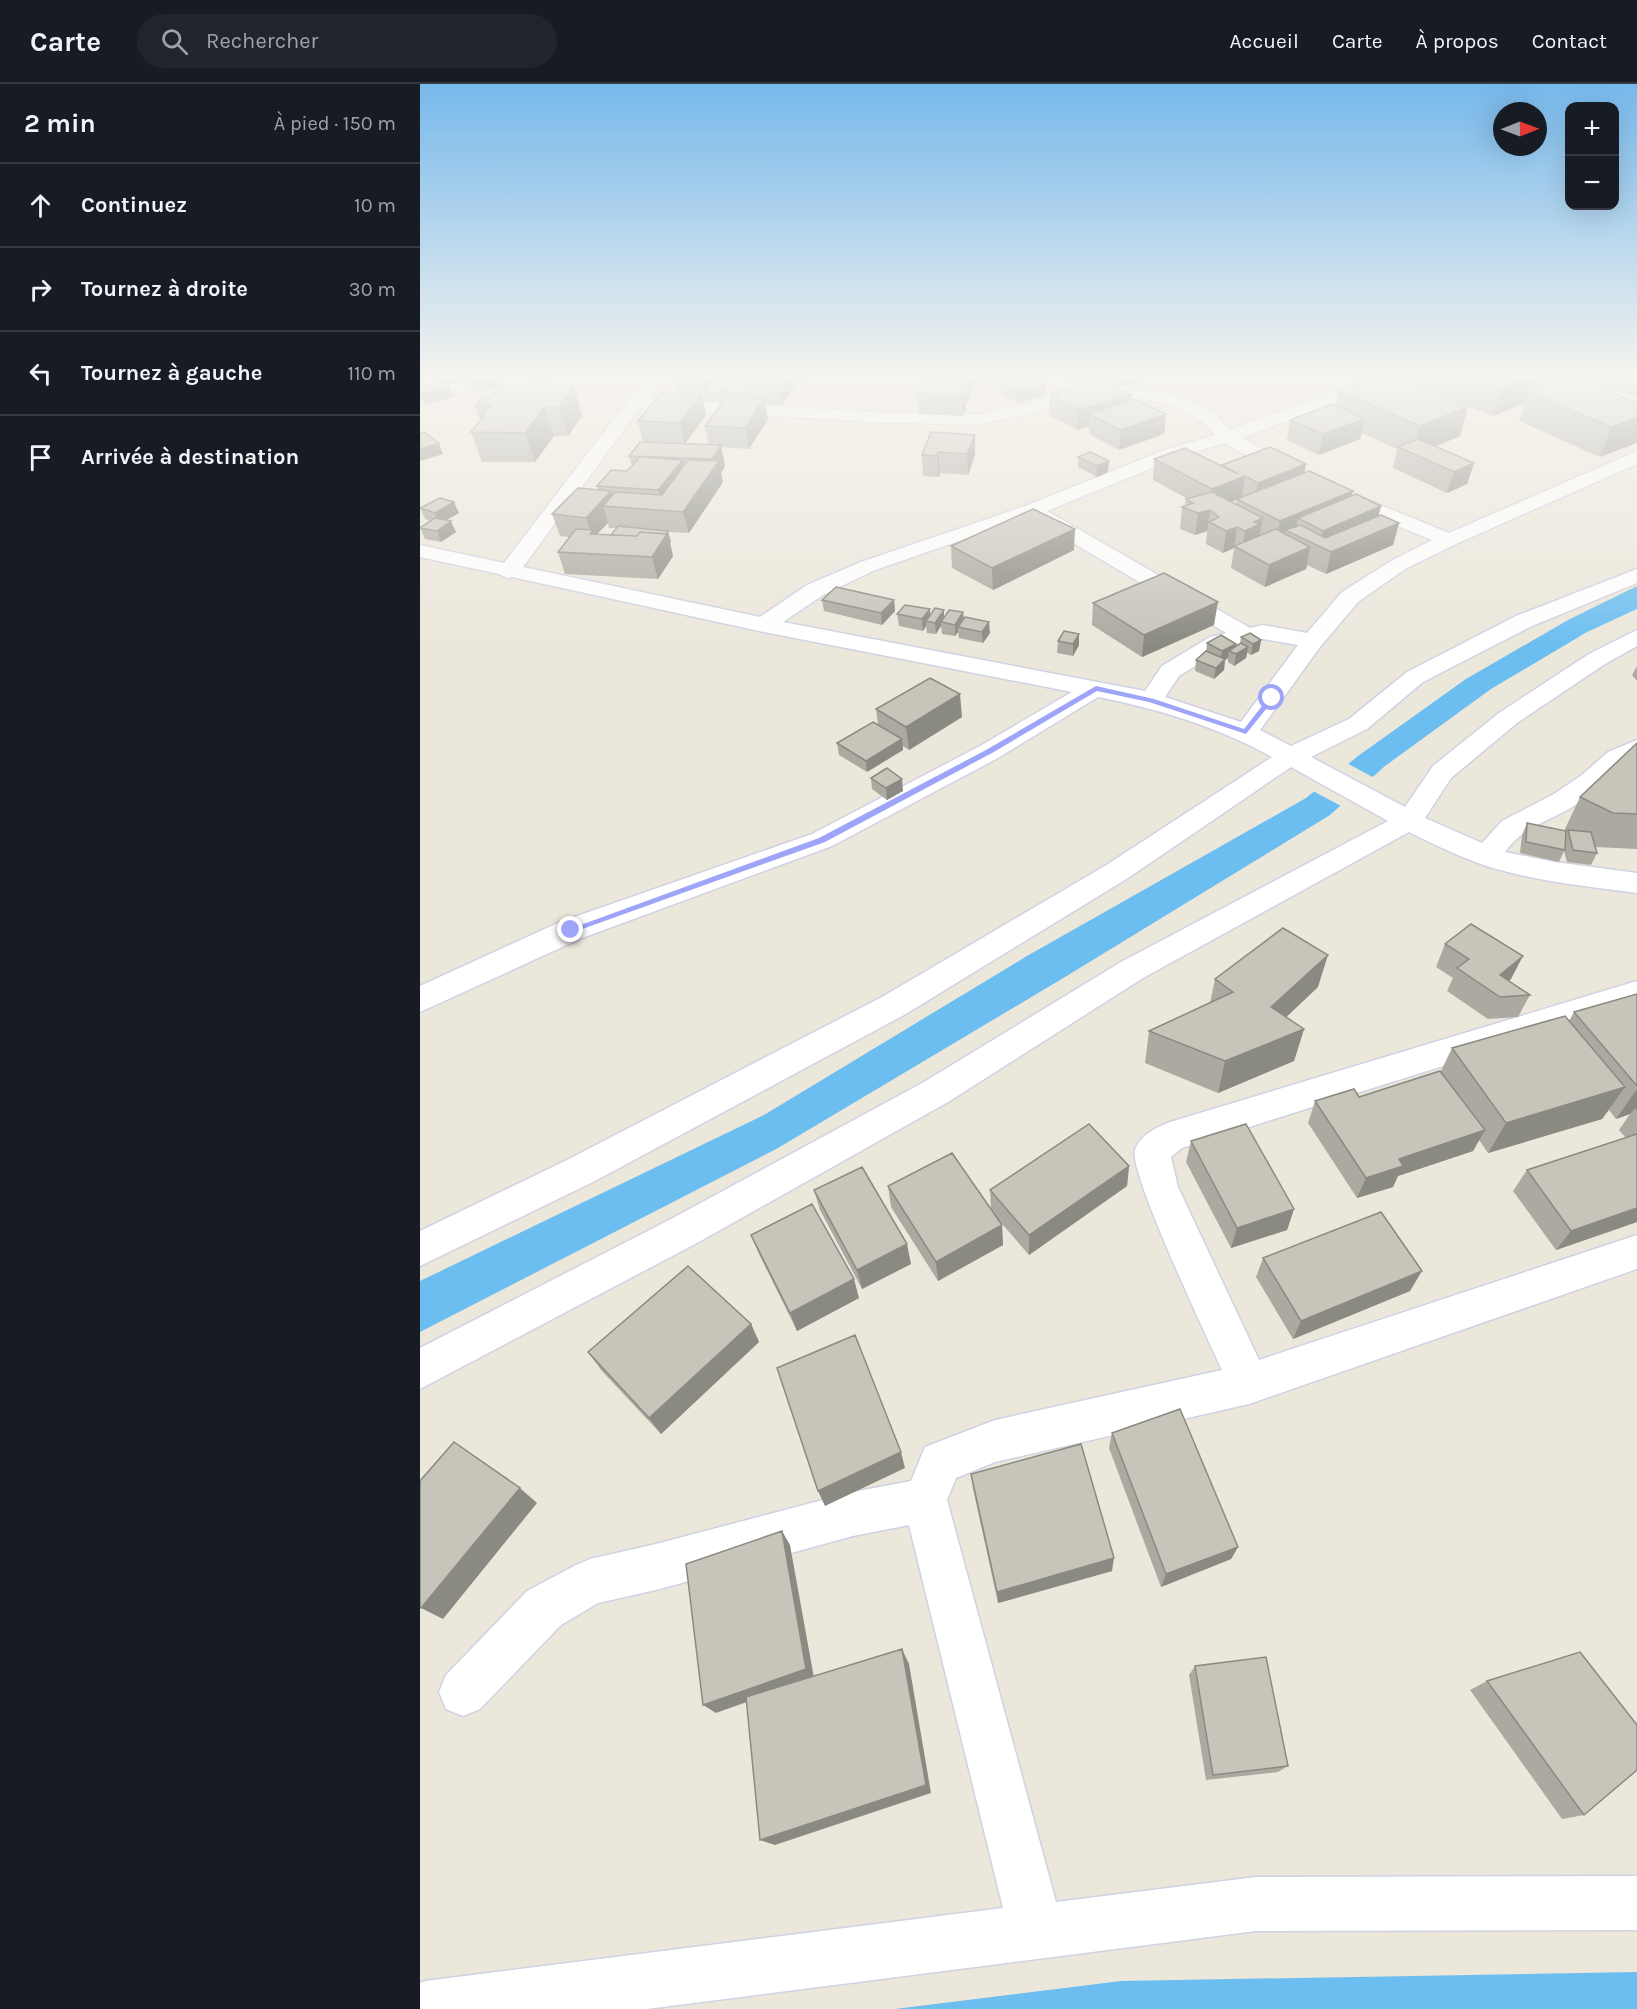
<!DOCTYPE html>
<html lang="fr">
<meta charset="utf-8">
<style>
:root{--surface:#171b24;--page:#20242c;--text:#f1f3f6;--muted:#9ea1a6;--line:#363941}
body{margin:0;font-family:Karla,sans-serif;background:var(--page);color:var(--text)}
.controls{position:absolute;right:18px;top:18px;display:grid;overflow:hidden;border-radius:12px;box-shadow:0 6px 24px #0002}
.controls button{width:54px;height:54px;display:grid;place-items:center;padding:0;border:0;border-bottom:2px solid var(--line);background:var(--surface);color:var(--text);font:30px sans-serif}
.compass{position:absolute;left:1073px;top:18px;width:54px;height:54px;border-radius:50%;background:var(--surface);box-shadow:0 6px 24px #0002;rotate:89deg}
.stop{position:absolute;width:18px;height:18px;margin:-14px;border:4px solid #9ea5f9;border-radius:50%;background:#fff}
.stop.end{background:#9ea5f9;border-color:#fff;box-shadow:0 2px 6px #0008}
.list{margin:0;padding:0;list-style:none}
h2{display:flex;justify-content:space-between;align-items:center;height:78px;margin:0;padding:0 24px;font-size:26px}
h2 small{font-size:20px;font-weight:400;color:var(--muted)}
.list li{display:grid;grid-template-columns:39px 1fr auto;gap:18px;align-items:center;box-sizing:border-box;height:84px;padding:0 24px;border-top:2px solid var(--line)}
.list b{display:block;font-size:22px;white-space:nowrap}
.list em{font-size:20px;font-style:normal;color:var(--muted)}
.icon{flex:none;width:33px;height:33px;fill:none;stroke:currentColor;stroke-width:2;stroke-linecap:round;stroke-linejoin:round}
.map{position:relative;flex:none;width:1217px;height:1925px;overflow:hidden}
header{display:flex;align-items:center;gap:36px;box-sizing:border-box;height:84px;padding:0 30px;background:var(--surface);border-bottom:2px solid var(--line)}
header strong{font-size:28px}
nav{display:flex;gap:33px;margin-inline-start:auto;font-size:21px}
.search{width:420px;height:54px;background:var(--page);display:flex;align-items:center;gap:15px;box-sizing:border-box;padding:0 21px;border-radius:33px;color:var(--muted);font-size:22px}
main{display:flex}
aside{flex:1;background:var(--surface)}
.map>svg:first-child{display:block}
.water{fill:#6cbef0}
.pier{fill:#ece7db}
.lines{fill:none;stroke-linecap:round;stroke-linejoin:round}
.street-casing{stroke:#d0d2e3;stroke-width:3}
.street{fill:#fff;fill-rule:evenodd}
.wall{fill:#aba9a0;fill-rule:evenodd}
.shaded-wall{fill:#8b8a82}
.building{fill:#c7c5ba;stroke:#8b8a82;stroke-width:1.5}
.route{fill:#9ea5f9}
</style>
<header>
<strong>Carte</strong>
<div class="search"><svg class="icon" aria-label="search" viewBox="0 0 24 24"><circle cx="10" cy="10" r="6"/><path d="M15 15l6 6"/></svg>Rechercher</div>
<nav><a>Accueil</a><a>Carte</a><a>À propos</a><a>Contact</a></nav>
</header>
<main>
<aside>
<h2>2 min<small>À pied · 150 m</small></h2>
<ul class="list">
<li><svg class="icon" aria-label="ahead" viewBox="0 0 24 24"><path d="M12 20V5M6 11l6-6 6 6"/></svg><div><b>Continuez</b></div><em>10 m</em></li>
<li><svg class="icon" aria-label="right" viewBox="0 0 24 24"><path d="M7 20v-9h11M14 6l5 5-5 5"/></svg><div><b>Tournez à droite</b></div><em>30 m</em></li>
<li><svg class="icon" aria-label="left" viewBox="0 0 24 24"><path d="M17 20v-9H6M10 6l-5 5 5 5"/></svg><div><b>Tournez à gauche</b></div><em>110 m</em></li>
<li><svg class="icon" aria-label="arrive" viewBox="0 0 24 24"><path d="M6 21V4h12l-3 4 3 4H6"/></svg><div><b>Arrivée à destination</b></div></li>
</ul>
</aside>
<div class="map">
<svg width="1217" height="1925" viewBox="0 0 1217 1925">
<rect width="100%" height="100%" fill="#ece7db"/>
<!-- water -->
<path class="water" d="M1217 502V525L1167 548 1071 605 965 682 910 731 645 893 358 1064 0 1248V1197L344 1031 607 872 886 714 938 672 1046 595 1148 536Z
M1217 1888V1925H475L701 1897Z"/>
<!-- pier -->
<path class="pier" d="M925 678 956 695 923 723 891 706Z"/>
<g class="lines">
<defs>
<path id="street" d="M56 293H84L82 296 0 315V305Z
M229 293H246L228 315 473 329 561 330 608 319 672 298 753 310 795 329 809 346 957 293H979L977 296 821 354 882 386 884 390 882 394H868L804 359 757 374 627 427 830 544 843 541 887 549 922 508 971 477 1012 456 912 415 909 411 912 407H926L1029 449 1217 367V380L1036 460 985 485 938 518 900 563 840 646 871 662 929 635 987 588 1096 532 1217 485V499L1112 542 1003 598 947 645 891 673 985 723 1013 682 1079 629 1169 570 1217 546V562L1185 580 1097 639 1031 694 1005 734 1062 759 1082 737 1134 710 1162 691 1188 668 1217 656V674C1194 686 1176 708 1154 722 1130 737 1102 743 1085 768L1135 778 1217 789V809C1174 803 1131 799 1088 788 1054 780 1021 764 989 748L723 894 528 1018 277 1159 0 1305V1264L251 1135 504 998 701 878 968 737 871 683 708 794 484 931 173 1098 0 1182V1147L147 1076 462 913 688 780 852 673C798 643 739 625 678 613L578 674 412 762 162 854 0 928V902L140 838 392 750 560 662 652 608 344 548 92 493 88 494 79 490 0 473V461L84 479 209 315ZM673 308C716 315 765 315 795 351L745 366 605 422 441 478 387 501 340 533 103 483 220 324 473 339 561 340 619 327ZM609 433 806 549 790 553 742 582 725 607 363 538 403 511 455 486ZM843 555 878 561 821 638 745 613 759 592 806 563Z
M1217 897V921L762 1064 751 1073 758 1103 839 1276 1217 1151V1185L829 1320 575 1378 536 1394 527 1416 636 1818 836 1793 1217 1792V1846L836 1847 227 1925H0V1899L5 1897 583 1824 489 1441 433 1452 236 1506 178 1519 141 1541 60 1625 43 1632 26 1625 19 1608 26 1591 107 1507 154 1482 170 1475 236 1460 433 1408 491 1397 505 1363 575 1336 802 1286C788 1255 708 1087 715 1066 720 1051 737 1043 750 1038Z"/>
</defs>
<!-- street casing -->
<use href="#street" class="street-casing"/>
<!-- street -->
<use href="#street" class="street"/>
</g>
<!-- wall -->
<path class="wall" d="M10 293H79L82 302H80L154 303 162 332 148 352H134L115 378H62L51 348 60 337 55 322 69 314 79 303 56 308 51 304 48 296 28 301 34 313 5 320 0 316V304L17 299Z
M257 293H380L381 295 361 322 346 321 348 335 329 365 301 363 305 382 301 389 303 398 269 449 248 448 251 458 250 459 253 472 238 495 145 490 138 468 149 453 140 452 132 430 178 406 177 402 207 387 212 382 209 372 289 361 285 342 303 319 283 317 286 331 265 360 223 358 218 337 257 309 254 296ZM188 439 189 444H197L191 451 177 450Z
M557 293 547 320H545L546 324 543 332 499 330 497 310Z
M557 293H611L626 300V310L598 319 581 311V300L558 299Z
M646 293H678L658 299Z
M692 293H717V299L698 302 692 298Z
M1004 293H1124L1120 304 1217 319 1180 373 1099 337 1105 319 1073 332 1001 303Z
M1153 293H1217V314L1180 301 1181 299 1176 301Z
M918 307 1040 352 1015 363 1054 379 1047 400 1027 409 973 384 977 365 942 349 940 355 899 371 867 356 870 336 915 322Z
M712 310 711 316 746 330 744 350 699 366 669 350V342L657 346 629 331 630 311Z
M555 351V371L548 391 520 389 519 393 503 392 502 371Z
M670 368 688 388 677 393 658 383V373Z
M734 375 802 382V381L885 388 931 412 961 422 958 432 979 439 973 461 906 490 887 481 886 485 845 503 811 484 814 464 803 469 786 460 787 447 775 451 760 445 762 423 765 422 766 415H768L733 396ZM817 415 816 420 811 418Z
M0 424 39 429 26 436 36 448 21 458 5 455 0 444 10 437 5 435Z
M531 462 654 466 573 506 532 484Z
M402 516H474L475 527 462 541 404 527Z
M673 519 794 541 722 573 672 541Z
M510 525V531L524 526V533L543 528 544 535 570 549 563 559 539 554 538 548 535 552 522 550 521 542 516 550 507 549 506 542 503 547 479 542 477 530Z
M821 553 841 556 839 567 831 571 827 569 826 574 814 582 808 578V574L805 576 804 586 794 595 775 587 776 576 786 568 787 559 816 560V563L820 560Z
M638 557 659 561 653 572 637 569Z
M1217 582V597L1212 591Z
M456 625 542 633 489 666 483 662V666L447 688 419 671 417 659 458 640Z
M1217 659V765L1175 763 1177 769 1171 781 1147 778 1144 767 1139 778 1100 769 1102 751 1107 739 1144 747 1160 713Z
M451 694 483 707 467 716 452 705Z
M1025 860 1091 895 1089 897 1110 911 1098 933 1068 935 1027 907 1033 894 1016 883Z
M795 895 898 903 866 933 884 945 874 977 798 1009 725 979 729 947 790 919Z
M1217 910V1138L1136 1166 1093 1107 1107 1086 1206 1054 1199 1046 1210 1030 1196 1035 1189 1026 1182 1035 1068 1069 1059 1056 1053 1067 978 1092 973 1103 937 1114 888 1039 895 1017 939 1013 1021 987 1032 964 1149 937 1154 928Z
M771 1057 874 1125 867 1146 811 1164 766 1078Z
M709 1082 707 1102 609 1171 577 1134 582 1141 583 1161 518 1197 471 1123 468 1102 571 1125 570 1106Z
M394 1106 491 1180 442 1205 400 1126Z
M331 1151 439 1214 377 1247 339 1170Z
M843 1174 990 1207 873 1255 836 1193Z
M331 1240 339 1258 241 1350 181 1286 168 1268Z
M692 1349 818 1463 811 1475 741 1503 689 1364Z
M551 1390 692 1487 578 1519 553 1405Z
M775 1582 868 1682 858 1688 786 1696 769 1591Z
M1067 1597 1164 1731 1142 1735 1050 1606Z"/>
<!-- shaded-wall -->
<path class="shaded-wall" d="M17 293H63L47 294 48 296 21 303Z
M75 293H79L82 302 56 308 52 298Z
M110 293H133L111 297Z
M286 293H306L294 308 284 307 282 298Z
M365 293H380L381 295 361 322 358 302Z
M549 293H557L547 320 546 300Z
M658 293H678L658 299Z
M698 293H717V299L698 302Z
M1108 293H1124L1117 312 1108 308 1105 319 1073 332 1081 303Z
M1179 293H1184L1181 299 1176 301Z
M312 297 314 307 303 309 305 317 304 319 302 309Z
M542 300V311L545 304 546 324 543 332 542 312 540 304Z
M626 300V310L598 319 597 309Z
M30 303 34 313 5 320 1 310Z
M154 303 162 332 148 352 139 323Z
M327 307 329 317 327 320 325 310Z
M712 310 710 330H669V342L657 346 658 326Z
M281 311 286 331 265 360 260 339Z
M344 315 348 335 329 365 325 344Z
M124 323 134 352 115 378 105 349Z
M1048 323 1040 352 995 371 993 370 1000 342Z
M746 330 744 350 699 366 700 346Z
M1217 334V359L1180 373 1191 343Z
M945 335 940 355 899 371 903 350Z
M555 351V371L548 391 547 370Z
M19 359 23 370 0 377V365Z
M301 361 305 382 301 389 303 398 269 449 263 428 294 384 292 375Z
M518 368 520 389 519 393 517 372Z
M263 376 268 397 243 426 238 406Z
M689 377 688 388 677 393V382Z
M1054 379 1047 400 1027 409 1034 388Z
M886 380 882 401 834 420 838 399Z
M825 392 822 414 790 426 787 447 775 451 778 429 789 426 792 405Z
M191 407 196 423 183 422 188 439 175 452 180 468 171 449 166 434Z
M933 407 928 428 878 434 875 451 865 446 863 456 856 459 860 437Z
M34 418 39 429 19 440 15 429Z
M961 422 956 443 899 463 903 447Z
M843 434 839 456 822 466 825 447 834 438Z
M31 437 36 448 21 458 17 447Z
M979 439 973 461 906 490 911 468Z
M817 443 814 464 803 469 806 447Z
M655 445 654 466 573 506 572 484Z
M248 447 251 458 250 459 253 472 238 495 232 473 238 459Z
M890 463 886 485 845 503 849 481Z
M474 516 475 527 462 541 461 529Z
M798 518 794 541 722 573 724 551Z
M510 525V536L506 537V542L503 547 502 535Z
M524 526V537L521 538V542L516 550 515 539Z
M543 528 544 539 538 543V548L535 552V541Z
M569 538 570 549 563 559 562 548Z
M659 550V561L653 572V560Z
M841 556 839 567 831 571 833 560Z
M816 560 814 569 809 567 808 574 805 576 804 586 794 595 796 584 800 579 802 567Z
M828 563 826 574 814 582 816 570Z
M540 610 542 633 489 666 486 643Z
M482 655 483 666 447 688 446 677Z
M482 695 483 707 467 716 466 704Z
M908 871 898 903 842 956 851 923Z
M1103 872 1091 895 1074 909 1080 891Z
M884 945 874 977 798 1009 805 977Z
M1205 1003 1182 1035 1068 1069 1086 1039Z
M1217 1005V1027L1215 1024 1210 1030 1196 1035Z
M1065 1046 1053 1067 978 1092 973 1103 937 1114 946 1094 979 1075Z
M709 1082 707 1102 609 1171V1151Z
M1217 1124V1138L1136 1166 1151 1147Z
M874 1125 867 1146 811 1164 817 1144Z
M582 1141 583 1161 518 1197 516 1178Z
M487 1160 491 1180 442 1205 437 1186Z
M1002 1187 990 1207 873 1255 881 1237Z
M434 1195 439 1214 377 1247 370 1229Z
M331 1240 339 1258 241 1350 229 1334Z
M481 1368 485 1384 405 1422 398 1407Z
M100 1404 117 1419 23 1535 1 1524Z
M362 1447 370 1461 394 1594 296 1629 283 1621Z
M818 1463 811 1475 741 1503 746 1490Z
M694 1474 692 1487 578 1519 577 1508Z
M482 1565 489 1580 511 1709 355 1761 340 1756Z"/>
<!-- building -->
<path class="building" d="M53 293H75L52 298 47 294Z
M257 293H286L282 298 254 296Z
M306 293H332L329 296 304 295Z
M332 293H365L358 302 326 300Z
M506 293H549L546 300H542L540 304H545L542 312 497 310 504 295Z
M582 293H611L626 300 597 309 581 301Z
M960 293H971L1048 323 1000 342 918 307Z
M1055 293H1108L1081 303Z
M1153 293 1217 319V334L1191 343 1108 308Z
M683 295 712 310 658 326 630 311Z
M294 296 312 297 302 309 284 307Z
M24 298 30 303 1 310 0 309V304Z
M312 298 327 299 326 300 327 307 325 310 303 309Z
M79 302 154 303 139 323H124L105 349 51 348 65 331H61L71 322H55L61 314H69Z
M241 309 281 311 260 339 218 337Z
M307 313 344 315 325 344 285 342Z
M714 315 746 330 700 346 669 330Z
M912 320 945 335 903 350 870 336Z
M4 348 19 359 0 365V349Z
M511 348 555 351 547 370 518 368 517 372 502 371Z
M998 355 1054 379 1034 388 978 363Z
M220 358 301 361 292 375 209 372Z
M850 363 886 380 838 399 825 392 792 405 734 375 765 364 818 390 802 381Z
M670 368 689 377 677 382 658 373Z
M220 373 263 376 238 406 177 402 191 386 207 387Z
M268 376 299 377 263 428 183 422 195 408 242 411Z
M889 387 933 407 860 437 817 415Z
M158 404 191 407 166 434 132 430Z
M792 408 843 434 834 438 840 440 825 447 817 443 806 447 789 438 799 433 790 426 778 429 762 423 773 419 766 415Z
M936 410 961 422 903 447 878 434Z
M20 414 34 418 15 429 0 424Z
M613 425 655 445 572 484 531 462Z
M961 431 979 439 911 468 865 446 881 441 905 454Z
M15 434 31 437 17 447 0 444Z
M198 442 248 447 245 450 220 448 217 452 191 451Z
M156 445 173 446 170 450 217 452 220 448 247 450 232 473 138 468Z
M856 445 890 463 849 481 814 462Z
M744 489 798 518 724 551 673 519Z
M416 503 474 516 461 529 402 516Z
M485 521 510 525 502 535 477 530Z
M515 524 524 526 515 539 506 537Z
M529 526 543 528 535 541 521 538Z
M545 533 569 538 562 548 538 543Z
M644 547 659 550 653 560 638 557Z
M830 549 841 556 833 560 821 553Z
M801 551 816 560 802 567 787 559Z
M821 559 828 563 816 570 809 567Z
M786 567 805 575 796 584 776 576Z
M510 594 540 610 486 643 456 625Z
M453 638 482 655 446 677 417 659Z
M1217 659V730L1193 729 1160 713Z
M467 684 482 695 466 704 451 694Z
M1107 739 1146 747 1145 766 1106 758Z
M1148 746 1171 748 1177 769 1153 766Z
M1051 840 1103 872 1080 891 1110 911 1080 913 1037 884 1049 875 1025 860Z
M863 844 908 871 851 923 884 945 805 977 729 947 813 908 795 895Z
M1217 910V1002L1154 928Z
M1145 932 1205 1003 1086 1039 1032 964Z
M1020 987 1065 1046 979 1075 983 1082 946 1094 895 1017 934 1005 939 1013Z
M669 1040 709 1082 609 1151 570 1106Z
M826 1040 874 1125 817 1144 771 1057Z
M1217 1050V1124L1151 1147 1107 1086Z
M532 1069 582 1141 516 1178 468 1102Z
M442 1083 487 1160 437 1186 394 1106Z
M392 1120 434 1195 370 1229 331 1151Z
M961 1128 1002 1187 881 1237 843 1174Z
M268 1182 331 1240 229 1334 168 1268Z
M435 1251 481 1368 398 1407 357 1284Z
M760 1325 818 1463 746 1490 692 1349Z
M34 1358 100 1404 1 1524 0 1523V1397Z
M661 1360 694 1474 577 1508 551 1390Z
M362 1447 386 1585 283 1621 266 1480Z
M482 1565 506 1701 340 1756 326 1613Z
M1160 1568 1217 1641V1686L1164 1731 1067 1597Z
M846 1573 868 1682 793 1691 775 1582Z"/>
<!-- sky -->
<linearGradient id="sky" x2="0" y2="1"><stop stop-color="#76b8eb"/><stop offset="0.52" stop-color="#f6f4ef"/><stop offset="1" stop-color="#f6f4ef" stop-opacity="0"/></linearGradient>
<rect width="1217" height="562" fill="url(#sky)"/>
<!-- route -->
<path class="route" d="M676 602 734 615 824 645 849 613 855 614 826 650 729 618 677 607 572 669 405 758 154 848 147 846 399 754 566 666Z"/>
</svg>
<div class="controls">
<button>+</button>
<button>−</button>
</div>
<svg class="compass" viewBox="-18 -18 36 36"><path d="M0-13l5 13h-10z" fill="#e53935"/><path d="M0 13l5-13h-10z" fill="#9ea1a6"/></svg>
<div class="stop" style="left:852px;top:614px"></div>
<div class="stop end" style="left:151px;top:846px"></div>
</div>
</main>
